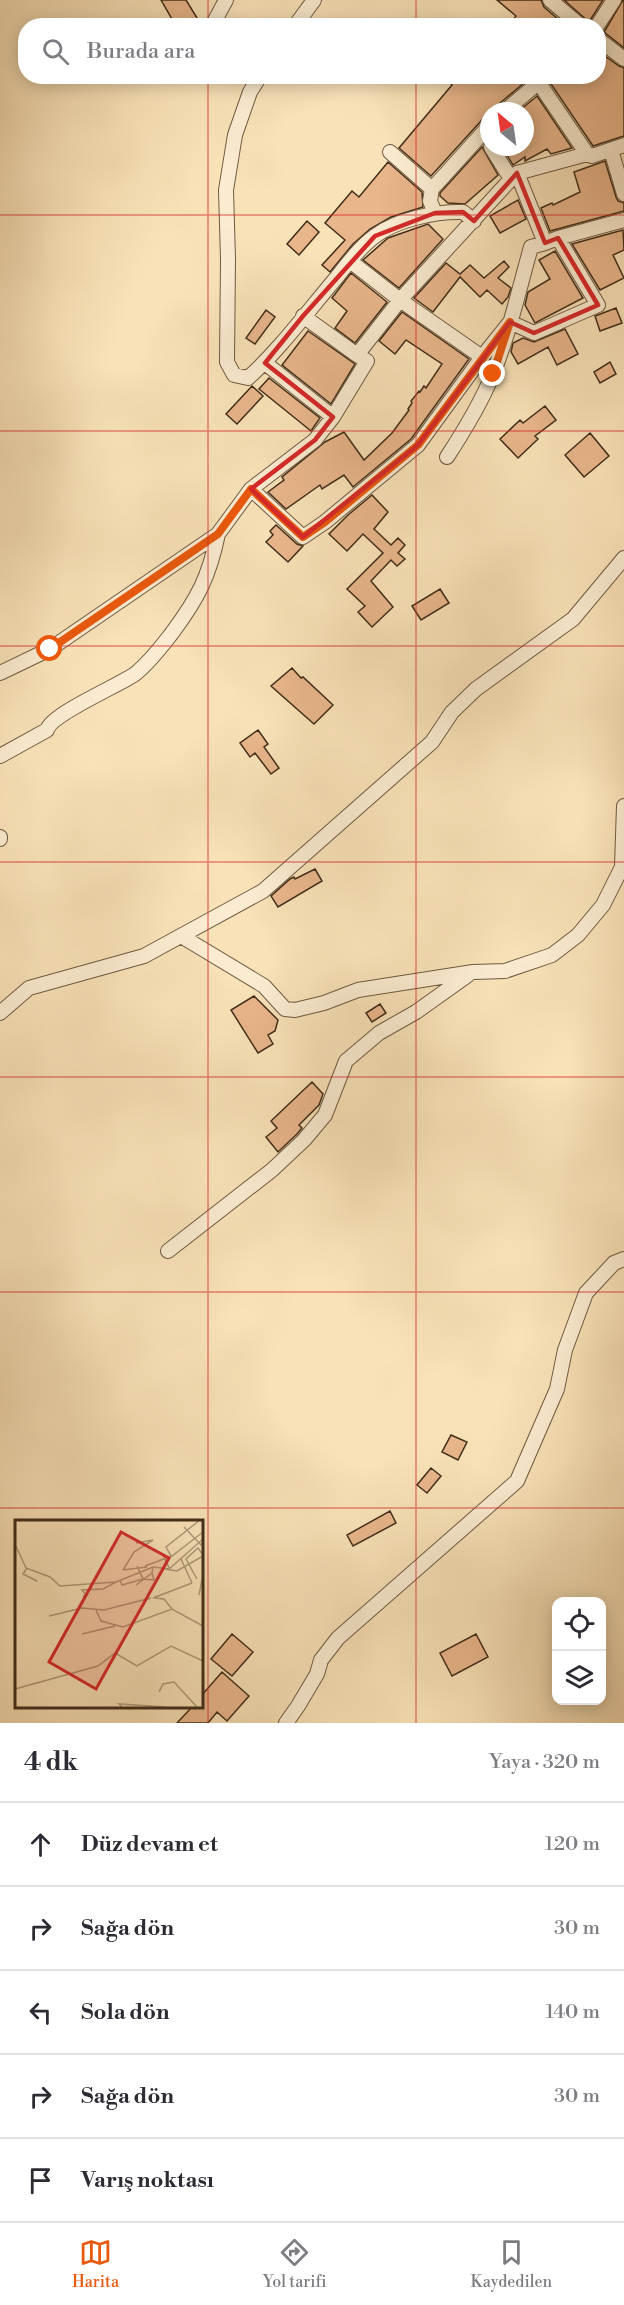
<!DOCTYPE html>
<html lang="tr">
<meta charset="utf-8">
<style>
:root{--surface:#fff;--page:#f2f2f3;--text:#2b2b33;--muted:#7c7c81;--line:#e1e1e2;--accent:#ea580c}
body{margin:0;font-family:"Libre Bodoni",serif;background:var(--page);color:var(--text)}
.controls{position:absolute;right:18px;bottom:18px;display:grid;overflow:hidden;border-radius:12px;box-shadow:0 3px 15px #0003}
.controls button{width:54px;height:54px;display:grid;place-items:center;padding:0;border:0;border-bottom:2px solid var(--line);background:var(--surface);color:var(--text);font:30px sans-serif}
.compass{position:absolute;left:480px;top:102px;width:54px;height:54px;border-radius:50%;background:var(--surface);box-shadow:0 3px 15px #0003;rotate:331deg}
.stop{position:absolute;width:18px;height:18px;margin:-14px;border:4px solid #ea580c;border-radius:50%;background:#fff}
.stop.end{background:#ea580c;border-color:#fff;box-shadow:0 2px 6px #0008}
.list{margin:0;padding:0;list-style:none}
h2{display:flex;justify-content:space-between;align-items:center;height:78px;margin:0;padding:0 24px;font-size:26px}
h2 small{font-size:20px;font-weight:400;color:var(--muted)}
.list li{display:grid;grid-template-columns:39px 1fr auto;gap:18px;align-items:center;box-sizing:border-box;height:84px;padding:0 24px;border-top:2px solid var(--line)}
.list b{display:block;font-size:22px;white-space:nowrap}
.list em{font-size:20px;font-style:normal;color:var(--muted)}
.icon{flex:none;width:33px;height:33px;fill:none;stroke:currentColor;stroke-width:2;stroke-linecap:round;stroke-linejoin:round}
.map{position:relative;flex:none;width:624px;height:1723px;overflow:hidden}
.search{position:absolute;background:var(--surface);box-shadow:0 3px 15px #0003;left:18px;right:18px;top:18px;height:66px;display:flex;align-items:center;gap:15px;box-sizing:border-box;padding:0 21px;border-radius:24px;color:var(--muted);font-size:22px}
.sheet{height:498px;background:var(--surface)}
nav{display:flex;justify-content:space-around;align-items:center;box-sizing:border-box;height:84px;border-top:2px solid var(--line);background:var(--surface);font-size:16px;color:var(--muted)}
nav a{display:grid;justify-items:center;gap:3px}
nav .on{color:var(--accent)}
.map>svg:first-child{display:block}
.building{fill:#e9b68b;stroke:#402d19;stroke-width:1.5}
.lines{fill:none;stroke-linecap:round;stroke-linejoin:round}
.minor-casing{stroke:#6e5a41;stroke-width:16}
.minor{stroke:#fbecd1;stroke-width:14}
.route{stroke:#ea580c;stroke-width:8}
.marked{fill:none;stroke:#d62828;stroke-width:4.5;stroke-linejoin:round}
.grid{fill:none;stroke:#d62828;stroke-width:1.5;stroke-opacity:0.55}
.inset-road{fill:none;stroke:#af9a78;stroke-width:1.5}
.view{fill:#d62828;fill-opacity:0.15;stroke:#d62828;stroke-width:3}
.inset-edge{fill:none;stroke:#402d19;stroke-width:3}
</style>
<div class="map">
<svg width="624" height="1723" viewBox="0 0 624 1723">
<rect width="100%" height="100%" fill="#f9e2b8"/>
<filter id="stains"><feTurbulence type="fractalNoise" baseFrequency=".00333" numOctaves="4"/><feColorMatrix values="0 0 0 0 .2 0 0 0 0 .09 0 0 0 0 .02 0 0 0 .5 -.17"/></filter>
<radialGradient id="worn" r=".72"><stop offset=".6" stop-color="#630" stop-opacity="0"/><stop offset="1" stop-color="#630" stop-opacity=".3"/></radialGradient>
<!-- building -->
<path class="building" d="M161 0H186L202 26H176Z
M497 0H541L544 7 566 26H508L516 16Z
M564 0H603L589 22Z
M623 0H624V48L604 32Z
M598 51 619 66 624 68V136L593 146 551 84 555 76H598Z
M443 76 531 77 499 104 496 111H489V117L482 120 431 176 399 148 452 85Z
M537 96 572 148 551 154 547 149 525 161V157L513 165 502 147H525V111H519Z
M482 147 498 175 465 204 448 203 440 196V193Z
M605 161 616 197 618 201 624 203V211L550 231 541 208 552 203 553 205 580 192 574 172Z
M388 162 422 192 423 207 391 217 370 229 353 244 330 272 322 265 345 240 325 223 352 191 359 197Z
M518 200 526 219 500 233 490 216Z
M307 221 319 232 299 255 287 244Z
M428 224 443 239 399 288 363 260 388 238Z
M623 230 624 250 613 255 624 278 600 290 572 244Z
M555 251 583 298 535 323 525 305 528 292 550 279 539 260Z
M504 261 509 267 498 278 511 288 508 297 502 304 487 290 480 297 460 277 433 312 414 298 446 263 460 274 470 265 484 278Z
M351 273 387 302 355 343 335 328 347 311 332 298Z
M616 308 622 323 600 331 595 316Z
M266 310 275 317 255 344 246 338Z
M402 312 469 359 411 439 353 487 344 475 322 489 320 485 286 509 268 492 284 480 282 477 325 442 344 432 364 460 392 433 409 410 408 409 412 403 411 401 419 391 420 392 424 386 426 388 442 364 406 340 395 354 379 341Z
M565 329 578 354 557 365 548 347 518 364 511 352 513 343 523 338 534 342Z
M308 331 355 364 331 404 282 365Z
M610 362 616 374 600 383 594 372Z
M269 378 320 418 311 431 259 389Z
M252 386 263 396 237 424 226 414Z
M545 406 556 420 535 436 538 439 518 458 500 439 520 420 523 423Z
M590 433 609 456 584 477 565 455Z
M372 495 388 512 374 529 391 545 398 538 405 545 398 553 405 559 397 566 391 560 371 581 393 607 372 627 358 612 365 606 347 589 383 553 363 534 347 551 329 534 348 515Z
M276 525 297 544 303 546 288 562 266 542 273 535 270 531Z
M440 589 449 603 421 620 412 606Z
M292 668 301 678 303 677 333 705 314 724 271 686Z
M258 730 268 744 264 747 279 768 271 774 255 753 250 757 240 743Z
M315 869 322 881 278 907 271 896 290 879 294 877 295 879Z
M254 996 278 1020 275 1031 268 1035 273 1044 258 1053 231 1010Z
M380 1004 386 1013 372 1022 366 1013Z
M312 1082 323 1094 319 1105 299 1125 302 1128 297 1134 278 1152 266 1137 277 1128 271 1121Z
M451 1435 467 1442 458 1460 442 1452Z
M431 1468 441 1476 427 1493 417 1485Z
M390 1511 396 1523 353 1546 347 1535Z
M232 1634 253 1652 232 1676 211 1659Z
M476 1634 488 1657 452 1676 440 1653Z
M222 1672 249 1696 227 1721 217 1712 208 1723H177L192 1707H201V1696Z"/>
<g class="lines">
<defs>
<path id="minor" d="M550 0 581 26
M212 26 226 0
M295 26 314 0
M597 26 614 0
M598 39 624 59
M260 76 250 92 235 135 226 190 228 259 227 362 234 375 248 378C281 348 308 311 337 277 348 263 360 247 375 236 396 220 436 211 463 212L474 221
M539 83 587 154
M505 111 546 76
M491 147 511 179
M611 150 624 194
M390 152 432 189
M435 213 430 201 432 189 489 126
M558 238 624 220
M350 261 400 300 482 357 510 322 534 333 598 305 558 238 545 243
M303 316 357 355
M265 363 333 417
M447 457C464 431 480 405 492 376 509 335 519 289 531 247L545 243 517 173
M251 489 303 537 325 522 418 445 482 357
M0 673 50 649 218 534 251 489 315 440 333 417 367 361 357 355 400 300 511 179 517 173 587 154 592 156 624 145
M0 756 47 730C51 714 118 686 135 674 150 662 161 647 172 633 198 598 209 577 218 534
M0 837V839
M622 866 624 806
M181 936 264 986 285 1009 295 1010 324 1003 358 990 473 972 505 971 552 955 578 935 603 905 624 863
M0 1013 29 988 144 956 263 891 432 742 452 712 476 689 573 619 624 558
M168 1251 272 1170 304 1140 325 1115 346 1061 379 1033 416 1012 468 975
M286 1723 298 1706 317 1674 321 1660 338 1638 517 1481 557 1389 565 1350 586 1293 614 1263 624 1259"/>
</defs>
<!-- minor casing -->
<use href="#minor" class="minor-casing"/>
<!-- minor -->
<use href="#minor" class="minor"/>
</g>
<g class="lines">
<!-- route -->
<path class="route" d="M50 649 218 534 251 489 303 537 325 522 418 445 510 322 493 374"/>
</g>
<!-- marked area -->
<path class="marked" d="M517 173 545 243 558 238 598 305 534 333 510 322 418 445 303 537 251 489 315 440 333 417 265 363 303 316 375 236 435 213 463 212 474 221Z"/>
<!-- grid -->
<path class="grid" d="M208 0V26M416 0V26M208 76V1723M416 76V1723M0 215H624M0 431H624M0 646H624M0 862H624M0 1077H624M0 1292H624M0 1508H624"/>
<!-- overview -->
<g transform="translate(15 1520)">
<rect width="188" height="188" fill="#f9e2b8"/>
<path class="inset-road" d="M169 7 186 25 188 23M0 24 11 48 35 57 45 66 101 62 138 47 154 49 188 19M147 33 155 50M156 36 151 27 185 0M166 39 177 63M122 46 128 59 139 60 137 53M130 46 157 36 188 12M12 48 8 54 22 61M150 49 162 51 188 36M108 50 119 32 138 20 121 23M108 50 132 47M182 59 171 39 183 28 188 35M105 60 107 65 128 59M121 65 137 53 138 47M184 75 188 55M68 76 71 75 67 70 88 69 101 62M138 78 177 63M140 78 149 79 157 89M81 90 86 101 108 107 157 89 188 106M34 96 67 88 89 90 136 78M67 114 100 106M0 169 83 146 100 133 122 146 156 126 188 141M144 172 148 164 159 162 182 187M107 187 104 184 150 187"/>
<path class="view" d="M106 12 154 38 81 169 34 142Z"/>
<rect width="188" height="188" class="inset-edge"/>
</g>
<rect width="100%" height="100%" filter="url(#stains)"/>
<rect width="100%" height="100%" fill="url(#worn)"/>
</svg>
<div class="controls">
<button><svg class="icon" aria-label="locate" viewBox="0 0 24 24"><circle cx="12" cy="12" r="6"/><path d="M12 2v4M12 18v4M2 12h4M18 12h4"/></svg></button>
<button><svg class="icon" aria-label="layers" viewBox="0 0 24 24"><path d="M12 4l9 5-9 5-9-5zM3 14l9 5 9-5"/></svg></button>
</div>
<svg class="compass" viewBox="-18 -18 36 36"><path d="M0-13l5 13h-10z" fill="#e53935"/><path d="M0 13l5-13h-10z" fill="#7c7c81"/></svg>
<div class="stop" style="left:50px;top:649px"></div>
<div class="stop end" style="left:493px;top:374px"></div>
<div class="search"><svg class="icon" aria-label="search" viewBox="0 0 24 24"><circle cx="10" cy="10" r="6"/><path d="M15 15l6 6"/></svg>Burada ara</div>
</div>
<section class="sheet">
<h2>4 dk<small>Yaya · 320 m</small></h2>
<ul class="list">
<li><svg class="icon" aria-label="ahead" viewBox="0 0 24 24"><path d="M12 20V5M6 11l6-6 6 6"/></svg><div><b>Düz devam et</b></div><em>120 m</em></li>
<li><svg class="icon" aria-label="right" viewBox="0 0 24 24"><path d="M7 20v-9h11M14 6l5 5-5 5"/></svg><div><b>Sağa dön</b></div><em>30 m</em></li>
<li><svg class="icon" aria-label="left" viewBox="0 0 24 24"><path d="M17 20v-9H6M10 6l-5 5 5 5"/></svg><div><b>Sola dön</b></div><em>140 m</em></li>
<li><svg class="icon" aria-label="right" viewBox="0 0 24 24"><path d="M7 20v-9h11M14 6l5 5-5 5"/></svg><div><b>Sağa dön</b></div><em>30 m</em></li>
<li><svg class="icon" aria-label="arrive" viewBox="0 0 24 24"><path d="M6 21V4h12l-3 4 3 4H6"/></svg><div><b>Varış noktası</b></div></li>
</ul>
</section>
<nav>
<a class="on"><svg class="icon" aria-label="map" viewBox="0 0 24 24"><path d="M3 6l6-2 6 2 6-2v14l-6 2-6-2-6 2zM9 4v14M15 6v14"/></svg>Harita</a>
<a><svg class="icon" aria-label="directions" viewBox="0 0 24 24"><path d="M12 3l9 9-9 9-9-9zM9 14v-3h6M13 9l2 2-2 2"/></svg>Yol tarifi</a>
<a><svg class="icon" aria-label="saved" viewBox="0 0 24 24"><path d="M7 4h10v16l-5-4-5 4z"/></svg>Kaydedilen</a>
</nav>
